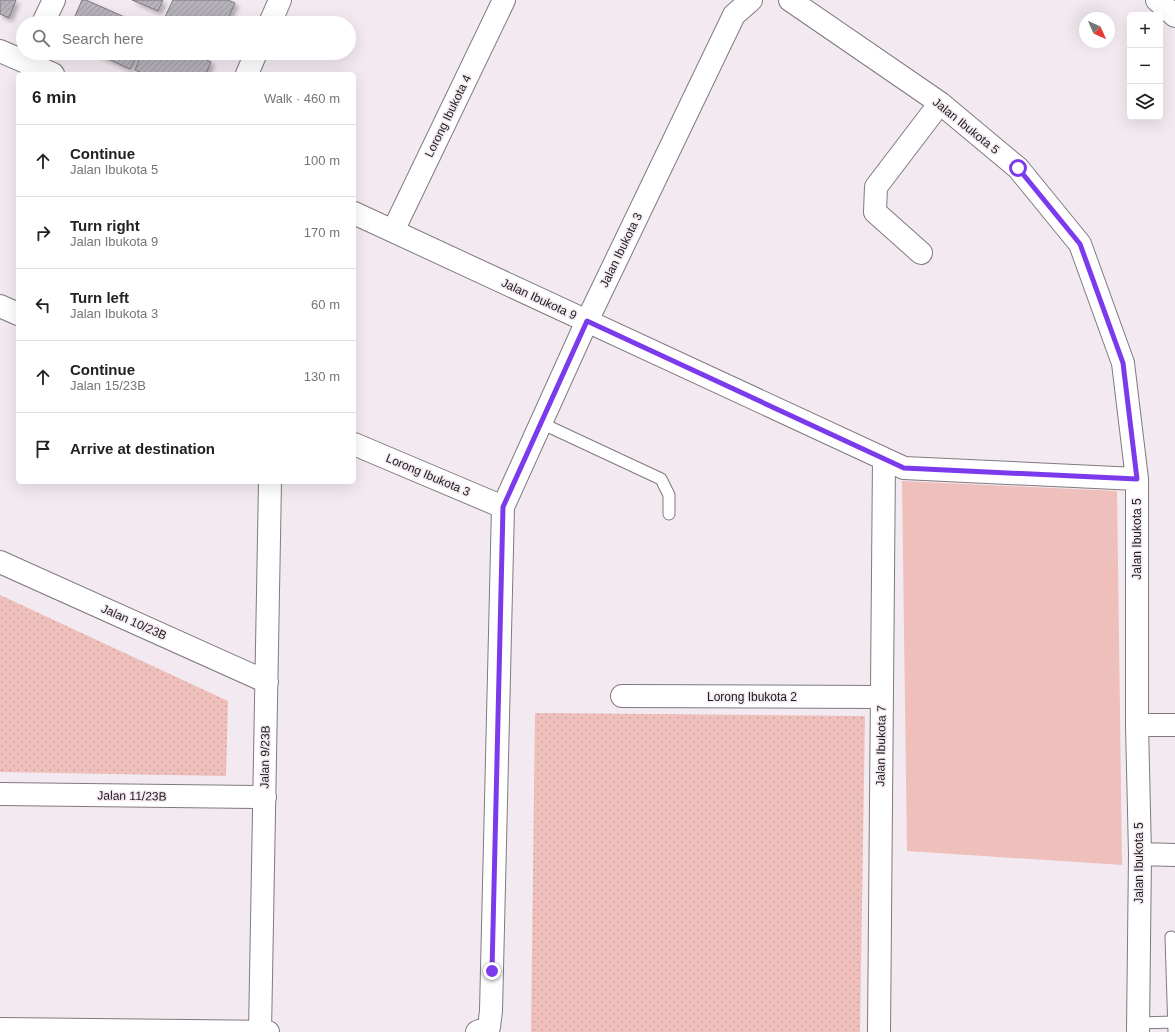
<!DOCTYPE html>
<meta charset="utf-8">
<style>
:root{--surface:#fff;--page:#f6f6f6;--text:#222;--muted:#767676;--line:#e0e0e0}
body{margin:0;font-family:Arial,sans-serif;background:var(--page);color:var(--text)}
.controls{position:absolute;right:12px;top:12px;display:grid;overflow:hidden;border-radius:6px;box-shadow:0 4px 16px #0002}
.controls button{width:36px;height:36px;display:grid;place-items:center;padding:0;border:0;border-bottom:1px solid var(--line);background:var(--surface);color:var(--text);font:20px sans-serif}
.compass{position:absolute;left:1079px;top:12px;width:36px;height:36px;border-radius:50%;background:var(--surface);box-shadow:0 4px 16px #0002;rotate:135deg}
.stop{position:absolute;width:12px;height:12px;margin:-9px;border:3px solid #7c3aed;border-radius:50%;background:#fff}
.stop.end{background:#7c3aed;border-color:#fff;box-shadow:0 1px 4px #0008}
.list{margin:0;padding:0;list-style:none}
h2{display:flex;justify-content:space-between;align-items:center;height:52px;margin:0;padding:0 16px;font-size:17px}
h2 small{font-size:13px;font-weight:400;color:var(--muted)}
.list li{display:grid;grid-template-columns:26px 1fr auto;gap:12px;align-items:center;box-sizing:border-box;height:72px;padding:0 16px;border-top:1px solid var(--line)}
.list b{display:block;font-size:15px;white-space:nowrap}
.list p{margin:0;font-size:13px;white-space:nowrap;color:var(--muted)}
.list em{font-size:13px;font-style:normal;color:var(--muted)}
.icon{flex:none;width:22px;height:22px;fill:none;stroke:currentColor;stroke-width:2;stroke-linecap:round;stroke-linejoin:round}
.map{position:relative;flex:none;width:1175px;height:1032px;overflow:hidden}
.search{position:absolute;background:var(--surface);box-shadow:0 4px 16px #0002;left:16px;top:16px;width:340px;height:44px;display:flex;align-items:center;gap:10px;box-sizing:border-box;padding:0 14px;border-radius:22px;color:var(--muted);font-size:15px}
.panel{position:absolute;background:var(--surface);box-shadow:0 4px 16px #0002;left:16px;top:72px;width:340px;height:412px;border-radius:6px}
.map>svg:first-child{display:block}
.grass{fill:#eebfbb}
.park{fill:url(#park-dots)}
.building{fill:url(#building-hatch);stroke:#7b777f;filter:url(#shadow)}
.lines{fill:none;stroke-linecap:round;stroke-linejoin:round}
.lane-casing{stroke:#81797f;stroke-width:13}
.street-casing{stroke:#81797f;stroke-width:24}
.lane{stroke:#fff;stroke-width:11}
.street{stroke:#fff;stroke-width:22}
.route{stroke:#7c3aed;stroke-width:5}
.labels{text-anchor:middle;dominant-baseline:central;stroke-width:3;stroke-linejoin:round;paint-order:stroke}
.street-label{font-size:12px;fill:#1e1a1d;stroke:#f3eaf1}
</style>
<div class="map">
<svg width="1175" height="1032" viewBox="0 0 1175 1032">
<defs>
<pattern id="park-dots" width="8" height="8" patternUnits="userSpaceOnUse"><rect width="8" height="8" fill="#eebfbb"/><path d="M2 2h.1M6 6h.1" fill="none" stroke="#cca4a0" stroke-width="1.8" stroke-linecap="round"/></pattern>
<pattern id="building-hatch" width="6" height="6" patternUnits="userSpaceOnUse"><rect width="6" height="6" fill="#b6b2ba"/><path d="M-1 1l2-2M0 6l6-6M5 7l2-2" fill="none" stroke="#9c989f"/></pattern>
<filter id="shadow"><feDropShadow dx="3.5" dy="3.5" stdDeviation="2" flood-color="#0004"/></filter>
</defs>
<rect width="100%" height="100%" fill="#f3eaf1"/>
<!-- grass -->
<path class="grass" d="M902 481 1117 491 1122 865 907 851Z"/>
<!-- park -->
<path class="park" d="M0 595 228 701 226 776 0 772Z
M535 713 865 716 860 1032H531Z"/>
<!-- building -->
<path class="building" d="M0 0H16L9 18 0 14Z
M82 0H86L138 23H72Z
M132 0H163L158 11Z
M173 0H228L235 3 226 23H162Z
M95 53H138L130 69Z
M142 53H191L211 62 206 74H144L135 70Z"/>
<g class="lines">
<defs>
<path id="lane" d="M541 423 661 479 669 495V514
M1171 937 1174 1032
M1138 1023 1174 1022"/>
<path id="street" d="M790 0 940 103 1018 168 1080 244 1123 363 1137 479V725L1140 854 1138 1032
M1157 0 1175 16
M43 23 54 0
M270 23 280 0
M0 51 53 74
M247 74 256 53
M354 213 904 468 1137 479
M393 231 504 0
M921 253 875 212 876 187 940 103
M0 306 18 314
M354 444 503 507
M0 562 267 682
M622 696 882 697
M1137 725H1175
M0 794 265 797
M1140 854 1175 855
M0 1029 268 1032
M260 1032 270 482
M477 1032 489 1027 491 1011 503 507 587 321 734 15 751 0
M879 1032 884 459"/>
</defs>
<!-- lane casing -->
<use href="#lane" class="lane-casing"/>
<!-- street casing -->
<use href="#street" class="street-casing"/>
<!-- lane -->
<use href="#lane" class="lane"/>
<!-- street -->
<use href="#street" class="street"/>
</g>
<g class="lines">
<!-- route -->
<path class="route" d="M492 971 503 507 587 321 904 468 1137 479 1123 363 1080 244 1018 168"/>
</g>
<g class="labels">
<!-- street labels -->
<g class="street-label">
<text transform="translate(448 116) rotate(-64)">Lorong Ibukota 4</text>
<text transform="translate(966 126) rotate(39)">Jalan Ibukota 5</text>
<text transform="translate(621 250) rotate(-64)">Jalan Ibukota 3</text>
<text transform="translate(539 299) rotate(25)">Jalan Ibukota 9</text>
<text transform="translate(428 475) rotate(23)">Lorong Ibukota 3</text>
<text transform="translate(1137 539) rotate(-90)">Jalan Ibukota 5</text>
<text transform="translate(134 622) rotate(24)">Jalan 10/23B</text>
<text x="752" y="697">Lorong Ibukota 2</text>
<text transform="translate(881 746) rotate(-89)">Jalan Ibukota 7</text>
<text transform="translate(265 757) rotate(-89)">Jalan 9/23B</text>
<text transform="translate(132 796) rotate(1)">Jalan 11/23B</text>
<text transform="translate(1139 863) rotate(-90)">Jalan Ibukota 5</text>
</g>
</g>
</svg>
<div class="controls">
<button>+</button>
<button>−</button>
<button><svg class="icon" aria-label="layers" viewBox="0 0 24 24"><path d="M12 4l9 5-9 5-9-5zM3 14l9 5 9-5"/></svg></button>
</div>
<svg class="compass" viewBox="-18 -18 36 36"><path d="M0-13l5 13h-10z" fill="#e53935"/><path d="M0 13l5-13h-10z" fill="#767676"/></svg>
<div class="stop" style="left:1018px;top:168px"></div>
<div class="stop end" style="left:492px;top:971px"></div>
<div class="search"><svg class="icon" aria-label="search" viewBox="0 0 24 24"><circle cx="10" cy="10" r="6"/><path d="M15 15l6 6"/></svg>Search here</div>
<section class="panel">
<h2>6 min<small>Walk · 460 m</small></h2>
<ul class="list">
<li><svg class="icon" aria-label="ahead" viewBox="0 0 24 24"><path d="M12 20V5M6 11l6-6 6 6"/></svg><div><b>Continue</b><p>Jalan Ibukota 5</p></div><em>100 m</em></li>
<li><svg class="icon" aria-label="right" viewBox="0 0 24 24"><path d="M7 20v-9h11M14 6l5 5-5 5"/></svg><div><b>Turn right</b><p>Jalan Ibukota 9</p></div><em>170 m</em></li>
<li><svg class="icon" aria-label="left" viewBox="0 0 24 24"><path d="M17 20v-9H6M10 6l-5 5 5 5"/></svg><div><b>Turn left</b><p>Jalan Ibukota 3</p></div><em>60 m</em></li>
<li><svg class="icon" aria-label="ahead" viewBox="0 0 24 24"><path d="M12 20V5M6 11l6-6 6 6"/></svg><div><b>Continue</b><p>Jalan 15/23B</p></div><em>130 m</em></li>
<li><svg class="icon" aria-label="arrive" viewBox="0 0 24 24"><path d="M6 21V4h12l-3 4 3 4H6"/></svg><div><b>Arrive at destination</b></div></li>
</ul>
</section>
</div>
